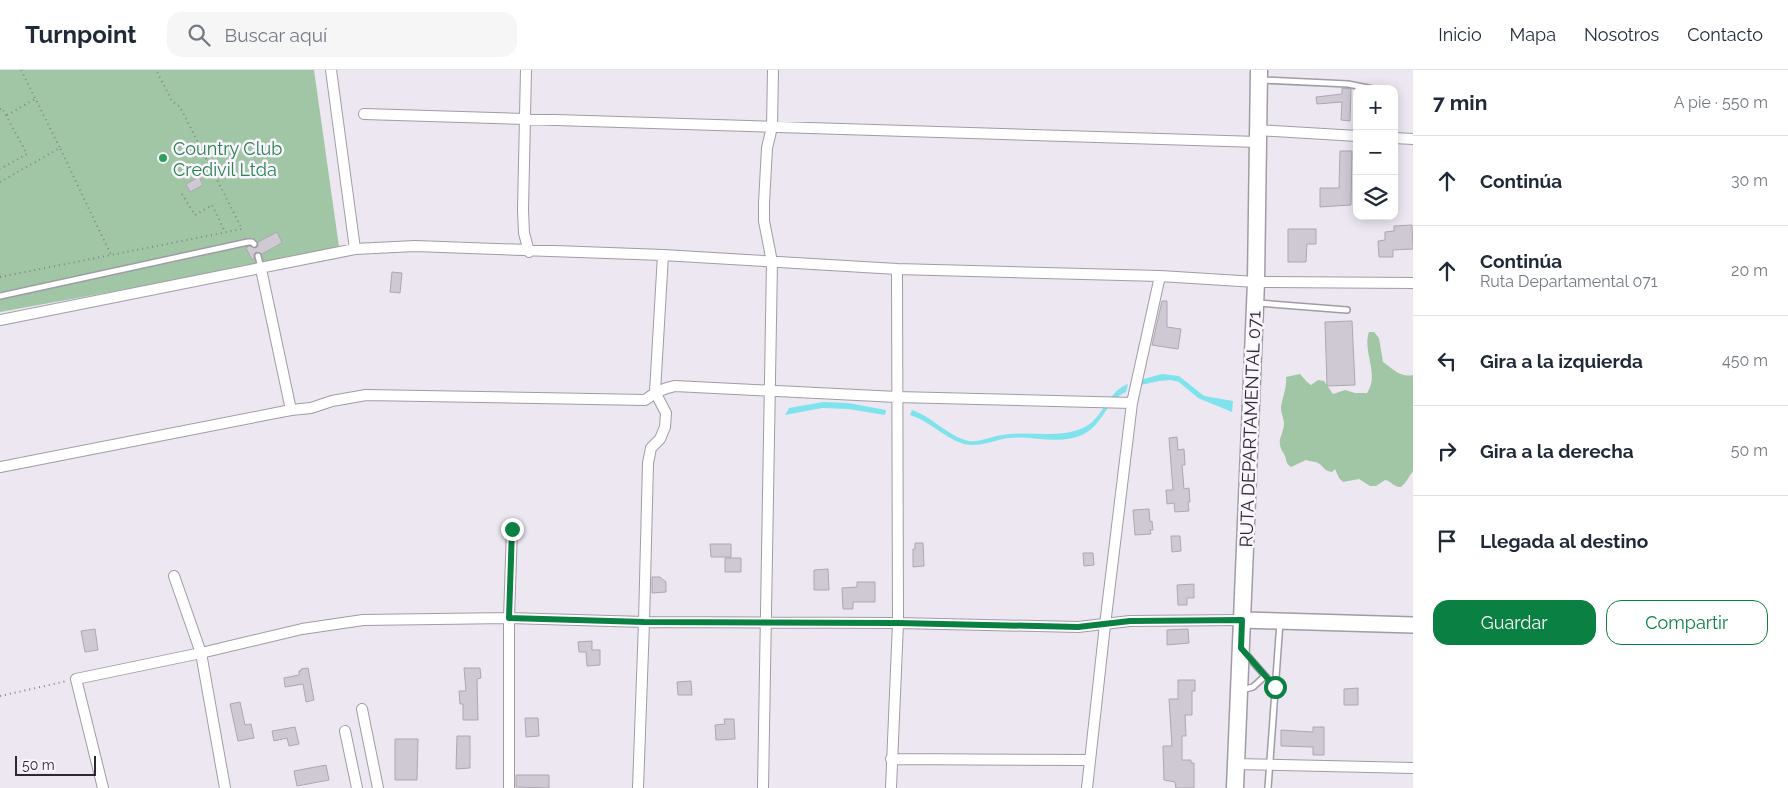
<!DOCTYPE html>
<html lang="es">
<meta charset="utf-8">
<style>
:root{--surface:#fff;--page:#f6f6f7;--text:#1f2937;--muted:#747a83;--line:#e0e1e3;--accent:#0b8043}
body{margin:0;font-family:Raleway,sans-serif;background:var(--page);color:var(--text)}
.controls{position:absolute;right:15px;top:15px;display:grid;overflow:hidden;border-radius:10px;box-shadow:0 2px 12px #0003}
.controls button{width:45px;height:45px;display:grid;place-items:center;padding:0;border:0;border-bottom:1px solid var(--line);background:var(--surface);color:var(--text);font:25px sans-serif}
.scale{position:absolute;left:15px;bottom:12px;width:81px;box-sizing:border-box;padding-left:5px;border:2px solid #2c2a2e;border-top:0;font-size:14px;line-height:18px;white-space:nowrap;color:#2c2a2e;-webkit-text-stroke:4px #f9f4fe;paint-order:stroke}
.stop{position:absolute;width:15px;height:15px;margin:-11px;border:4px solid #0b8043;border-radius:50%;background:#fff}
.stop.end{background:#0b8043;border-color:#fff;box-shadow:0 1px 5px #0008}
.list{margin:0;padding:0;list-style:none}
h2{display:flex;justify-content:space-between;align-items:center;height:65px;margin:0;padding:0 20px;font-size:21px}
h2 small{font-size:16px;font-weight:400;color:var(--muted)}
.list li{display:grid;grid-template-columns:32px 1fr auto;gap:15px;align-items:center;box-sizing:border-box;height:90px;padding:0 20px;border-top:1px solid var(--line)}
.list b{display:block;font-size:19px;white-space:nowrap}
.list p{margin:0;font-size:16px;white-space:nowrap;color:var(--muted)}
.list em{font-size:16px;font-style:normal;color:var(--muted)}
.actions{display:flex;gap:10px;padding:15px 20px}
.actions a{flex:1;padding:11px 0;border:1px solid var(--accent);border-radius:15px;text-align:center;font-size:18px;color:var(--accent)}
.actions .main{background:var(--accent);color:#fff}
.icon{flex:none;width:28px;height:28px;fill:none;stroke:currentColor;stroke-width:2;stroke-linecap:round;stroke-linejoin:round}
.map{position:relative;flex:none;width:1413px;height:718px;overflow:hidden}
header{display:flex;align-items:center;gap:30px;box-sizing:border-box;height:70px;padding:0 25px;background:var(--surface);border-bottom:1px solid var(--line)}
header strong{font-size:24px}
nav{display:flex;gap:28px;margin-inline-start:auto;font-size:18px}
.search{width:350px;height:45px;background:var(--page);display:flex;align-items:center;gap:12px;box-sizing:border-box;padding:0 18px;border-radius:15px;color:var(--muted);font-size:19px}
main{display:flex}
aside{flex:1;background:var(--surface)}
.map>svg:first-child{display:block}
.green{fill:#a1c6a5}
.water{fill:#7ee3ec}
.building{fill:#cec9d3;stroke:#aca7b0}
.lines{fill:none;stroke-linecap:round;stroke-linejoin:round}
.lane-casing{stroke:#a09ca5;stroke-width:8}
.street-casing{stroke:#a09ca5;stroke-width:12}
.secondary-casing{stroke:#a09ca5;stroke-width:18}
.primary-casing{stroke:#a09ca5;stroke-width:19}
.path{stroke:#86838a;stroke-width:2;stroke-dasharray:1 4;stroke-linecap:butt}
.lane{stroke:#fff;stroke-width:5}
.street{stroke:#fff;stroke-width:10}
.secondary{stroke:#fff;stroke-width:15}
.primary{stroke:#fff;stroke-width:16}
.route{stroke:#0b8043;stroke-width:6}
.leisure-dot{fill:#2e9e5b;stroke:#f9f4fe;stroke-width:2}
.labels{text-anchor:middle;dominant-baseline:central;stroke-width:5;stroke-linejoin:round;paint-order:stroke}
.leisure-label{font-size:18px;fill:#27864d;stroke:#f9f4fe;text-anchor:start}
.street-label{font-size:18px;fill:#2c2a2e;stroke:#f9f4fe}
</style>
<header>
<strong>Turnpoint</strong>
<div class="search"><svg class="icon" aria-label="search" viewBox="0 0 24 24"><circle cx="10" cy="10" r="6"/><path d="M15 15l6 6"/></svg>Buscar aquí</div>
<nav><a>Inicio</a><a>Mapa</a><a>Nosotros</a><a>Contacto</a></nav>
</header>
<main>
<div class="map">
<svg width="1413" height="718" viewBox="0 0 1413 718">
<rect width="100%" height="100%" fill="#ece7f1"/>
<!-- green -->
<path class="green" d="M0 0H314L339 177 237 199 0 242Z
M1369 262H1374L1379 268 1383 292C1393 299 1401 308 1413 305V401L1405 413 1401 417C1394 418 1392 411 1385 410L1376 416H1370L1359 409 1343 412 1339 408 1335 399 1332 402C1322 400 1325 397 1318 393 1315 391 1310 392 1306 390L1291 397C1285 393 1287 389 1284 384 1275 370 1283 367 1284 354 1284 349 1281 343 1281 338 1282 328 1287 318 1286 307L1300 304 1307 312 1311 315 1318 310 1324 311 1333 324 1345 320 1355 323H1367C1380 304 1362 282 1369 262Z"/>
<!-- water -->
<path class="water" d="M1162 304 1179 306 1204 326 1233 331 1232 342 1198 328 1179 312 1171 310 1159 311 1141 315 1140 310Z
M1128 314 1126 322C1108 329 1102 355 1084 364 1060 376 1033 365 1008 368 995 370 977 378 964 374 944 368 930 351 910 345L912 340C933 347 947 366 969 371 976 373 994 366 1002 365 1030 360 1058 370 1085 357 1103 348 1108 321 1128 314Z
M823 332 848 333 886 340 885 345 848 339 822 338 785 345 789 338Z"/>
<!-- building -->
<path class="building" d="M1342 18 1351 19 1350 51 1341 50 1342 32 1317 34 1316 27 1342 24Z
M1340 81H1352L1351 135 1320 137V118H1339Z
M199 107 203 115 190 122 186 114Z
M1412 155 1413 179 1393 180V187H1379L1378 171 1385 170V162L1394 161V156Z
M1288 159H1316V174H1307L1306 192H1288Z
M277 162 282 173 262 184 256 182 254 184V188L252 190 246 178 249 176 256 178 258 176V172Z
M392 202 402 203 400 223 390 222Z
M1162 231H1167V257L1181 259 1178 279 1152 275Z
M1352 251 1355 315 1327 316 1325 252Z
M1177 367 1178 380 1184 379 1185 395H1182L1184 419 1189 418 1190 432H1188L1189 441 1175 442 1174 433 1167 434 1166 420H1173L1169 368Z
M1149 439 1150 452 1152 451 1153 460H1150L1151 464 1135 465 1133 440Z
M1171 466H1180L1181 481 1172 482Z
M915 473H923L924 496 913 497V479H915Z
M710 474H731V487H711Z
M1083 483H1093L1094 495 1084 496Z
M725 488H741V502H725Z
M828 499 829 520H814V500Z
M652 507H660L666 512V522L652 523Z
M857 512H875V532H853V539H843L842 518 857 517Z
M1194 514V528H1187V535H1178L1177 515Z
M95 559 98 580 85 582 81 561Z
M1188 559 1189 573 1167 575V560Z
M592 571V580H600V595L587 596 586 582H579L578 572Z
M308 598 314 630 306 632 303 614 285 617 284 608 299 605V601H301V599Z
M464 598H480L481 608 477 609 478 650H463V634H460L459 621H466Z
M1178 610H1195V621H1192V645H1185L1186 666H1182V690H1191V693H1194V718H1176L1175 712 1164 710 1163 676H1172L1169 629H1178Z
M691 611 692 625H678L677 612Z
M1358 618V635H1344V619Z
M240 632 245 655 251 654 254 668 238 671 230 634Z
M525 648H538L539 666 526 667Z
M724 649H734L735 669 716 670 715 655 725 654Z
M295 657 299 674 289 676 287 668 274 671 272 661Z
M1313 657H1324V685H1313V677L1281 676V660L1313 662Z
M457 666H470V698L456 699Z
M395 669H418L417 710H395Z
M326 695 329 710 297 716 294 701Z
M516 705H549V718L516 717Z"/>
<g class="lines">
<defs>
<path id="lane" d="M1262 10 1348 14 1373 19
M258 186 261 198
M0 226 248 172H252L254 174
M1258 233 1347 240
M1246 584 1275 617
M1242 620 1253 617 1265 606
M1268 718 1280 552"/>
<path id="street" d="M331 0 355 179
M526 0 523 140 524 163 529 182
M364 44 1258 72
M1257 60 1357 66
M1394 68 1413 69
M261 199 291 340 311 338 332 331 366 325 645 330C654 323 663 318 675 316L897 327 1132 333
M0 250 355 179 415 176 663 185 897 199 1160 206 1256 212 1413 213
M0 397 291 340
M174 506 201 583 225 718
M362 639 378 718
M345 661 357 718
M891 689 1090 690
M1235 694 1413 698
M103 718 76 609 201 583 302 559 363 550 509 548 644 552 898 553 1078 557 1130 551 1242 550
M509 718V548L512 459
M638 718 644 552 648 393 651 378 660 369 665 357 666 343 655 322 663 185
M763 718 772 192 764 151V133L767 78 772 57 773 0
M891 718 898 553 897 199
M1087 718 1105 555 1132 333 1160 206"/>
<path id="secondary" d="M1242 550 1413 555"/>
<path id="primary" d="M1235 718 1256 212 1259 0"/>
</defs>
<!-- lane casing -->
<use href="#lane" class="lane-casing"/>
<!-- street casing -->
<use href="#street" class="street-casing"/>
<!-- secondary casing -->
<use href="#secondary" class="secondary-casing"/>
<!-- primary casing -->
<use href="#primary" class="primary-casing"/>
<!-- path -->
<path class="path" d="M21 0 60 78
M0 39 2 38 27 84 0 99
M7 45 35 29
M0 112 60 78 111 185
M182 124 195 145 212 135 225 162
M0 207 242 159 180 37 172 31 156 0
M0 626 67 611"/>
<!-- lane -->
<use href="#lane" class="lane"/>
<!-- street -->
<use href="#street" class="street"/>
<!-- secondary -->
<use href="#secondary" class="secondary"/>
<!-- primary -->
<use href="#primary" class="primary"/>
</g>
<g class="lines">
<!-- route -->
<path class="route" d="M512 459 509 548 644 552 898 553 1078 557 1130 551 1242 550 1241 578 1275 617"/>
</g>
<!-- markers -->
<circle class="leisure-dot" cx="163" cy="88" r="5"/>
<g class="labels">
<!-- leisure labels -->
<g class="leisure-label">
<text x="173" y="78">Country Club<tspan x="173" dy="21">Credivil Ltda</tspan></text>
</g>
<!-- street labels -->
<g class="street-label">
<text transform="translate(1250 359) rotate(-88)">RUTA DEPARTAMENTAL 071</text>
</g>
</g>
</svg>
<div class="controls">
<button>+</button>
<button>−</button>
<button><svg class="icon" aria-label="layers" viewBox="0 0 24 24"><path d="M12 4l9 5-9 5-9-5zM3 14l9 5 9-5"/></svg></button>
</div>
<div class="scale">50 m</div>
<div class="stop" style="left:1275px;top:617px"></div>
<div class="stop end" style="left:512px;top:459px"></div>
</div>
<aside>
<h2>7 min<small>A pie · 550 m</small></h2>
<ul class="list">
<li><svg class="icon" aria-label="ahead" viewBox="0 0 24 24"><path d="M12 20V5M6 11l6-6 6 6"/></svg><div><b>Continúa</b></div><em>30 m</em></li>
<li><svg class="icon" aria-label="ahead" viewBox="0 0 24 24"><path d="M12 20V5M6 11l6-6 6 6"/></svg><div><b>Continúa</b><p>Ruta Departamental 071</p></div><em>20 m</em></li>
<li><svg class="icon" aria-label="left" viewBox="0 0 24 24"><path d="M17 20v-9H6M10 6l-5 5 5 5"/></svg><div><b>Gira a la izquierda</b></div><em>450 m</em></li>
<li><svg class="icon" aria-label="right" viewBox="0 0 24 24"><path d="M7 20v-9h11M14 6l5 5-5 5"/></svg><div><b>Gira a la derecha</b></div><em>50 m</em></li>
<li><svg class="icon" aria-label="arrive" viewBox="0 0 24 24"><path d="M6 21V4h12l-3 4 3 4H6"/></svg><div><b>Llegada al destino</b></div></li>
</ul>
<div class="actions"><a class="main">Guardar</a><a>Compartir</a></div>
</aside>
</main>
